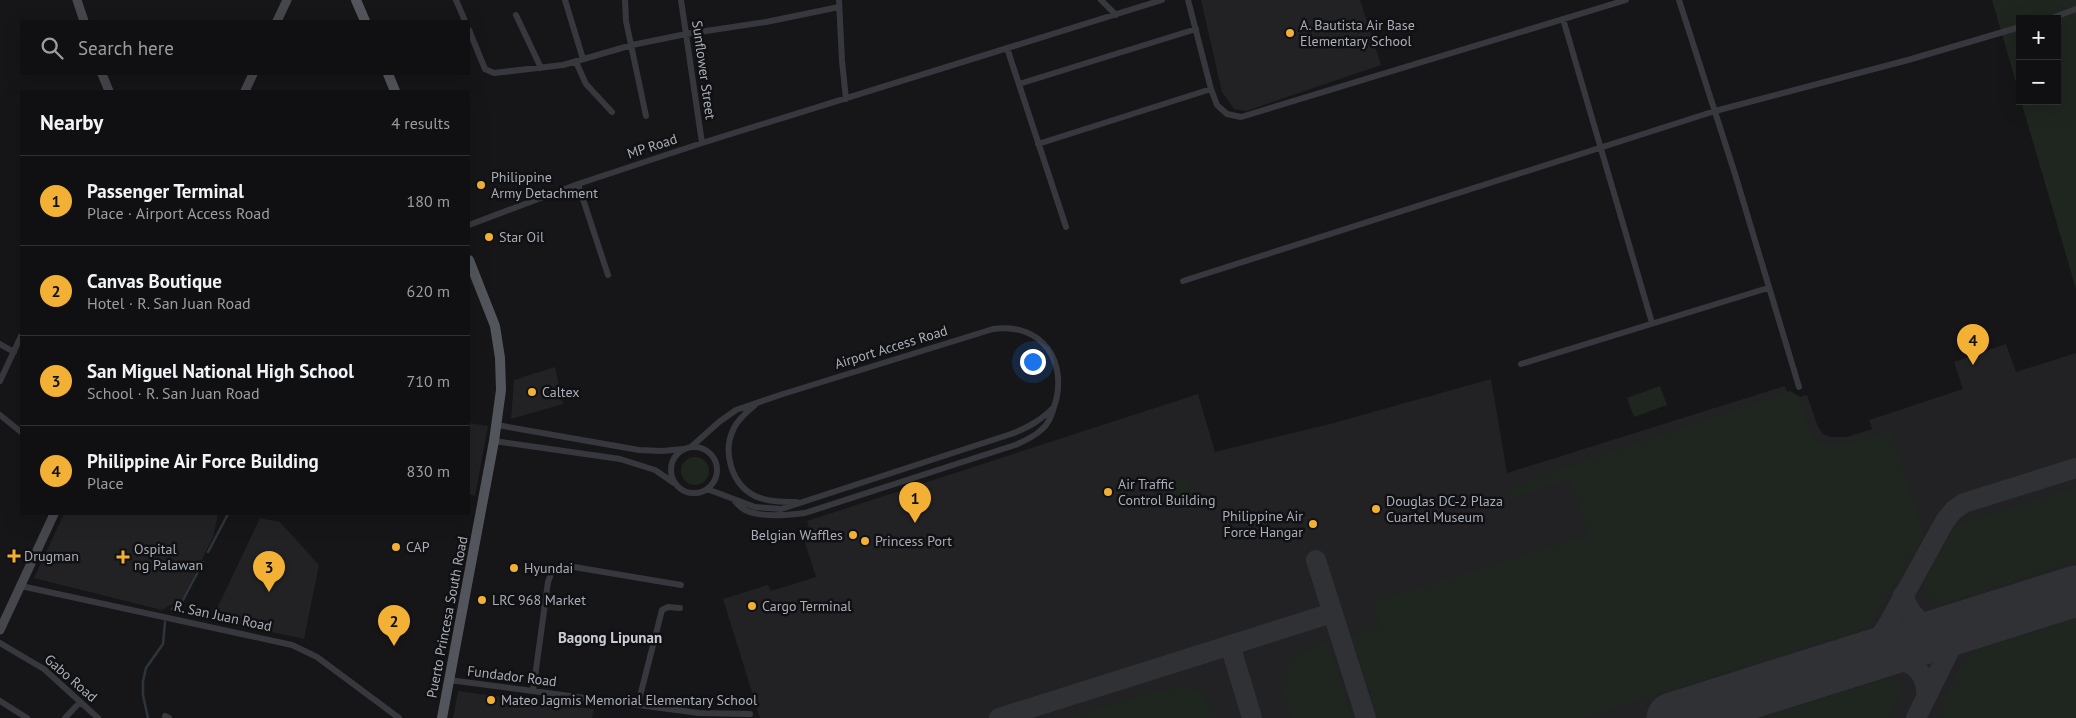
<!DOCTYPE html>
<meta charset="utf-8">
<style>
:root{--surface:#101012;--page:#19191b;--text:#f1f3f6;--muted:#9c9d9f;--line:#303032;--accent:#f2b134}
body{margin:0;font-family:"PT Sans",sans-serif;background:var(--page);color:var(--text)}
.controls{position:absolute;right:15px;top:15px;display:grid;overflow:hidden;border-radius:0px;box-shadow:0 5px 20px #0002}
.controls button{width:45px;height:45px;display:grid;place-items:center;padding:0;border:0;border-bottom:1px solid var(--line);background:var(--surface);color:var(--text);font:25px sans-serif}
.you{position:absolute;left:1032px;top:361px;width:18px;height:18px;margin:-12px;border:4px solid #fff;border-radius:50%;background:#1a73e8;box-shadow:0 0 0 8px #1a73e833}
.badge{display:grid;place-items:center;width:32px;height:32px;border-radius:50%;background:var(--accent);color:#111;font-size:16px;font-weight:700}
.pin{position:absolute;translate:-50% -41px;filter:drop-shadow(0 1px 2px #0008)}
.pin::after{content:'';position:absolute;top:26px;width:18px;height:15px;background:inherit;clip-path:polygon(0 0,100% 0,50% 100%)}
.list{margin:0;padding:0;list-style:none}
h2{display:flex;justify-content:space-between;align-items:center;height:65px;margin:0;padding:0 20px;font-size:21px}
h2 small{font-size:16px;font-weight:400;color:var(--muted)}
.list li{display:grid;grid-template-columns:32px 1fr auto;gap:15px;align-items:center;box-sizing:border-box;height:90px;padding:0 20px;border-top:1px solid var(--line)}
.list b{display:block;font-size:19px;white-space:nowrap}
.list p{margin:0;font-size:16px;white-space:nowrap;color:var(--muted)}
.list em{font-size:16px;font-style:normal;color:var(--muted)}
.icon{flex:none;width:28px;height:28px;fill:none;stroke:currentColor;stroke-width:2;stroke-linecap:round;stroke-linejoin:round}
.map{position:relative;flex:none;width:2076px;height:718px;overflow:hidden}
.search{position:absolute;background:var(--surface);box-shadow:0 5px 20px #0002;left:20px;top:20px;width:450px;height:55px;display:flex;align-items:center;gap:12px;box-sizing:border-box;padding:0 18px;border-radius:0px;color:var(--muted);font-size:19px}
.panel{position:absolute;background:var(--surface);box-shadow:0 5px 20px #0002;left:20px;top:90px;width:450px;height:425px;border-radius:0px}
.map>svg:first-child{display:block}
.built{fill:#222225}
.green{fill:#1e261f}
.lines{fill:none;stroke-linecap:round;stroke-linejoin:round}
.stream{stroke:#2c353c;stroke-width:2.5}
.taxiway{stroke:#303135;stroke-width:20}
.runway{stroke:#303135;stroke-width:51}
.street{stroke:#37383d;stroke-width:6}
.secondary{stroke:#45474d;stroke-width:9}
.primary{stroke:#53555c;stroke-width:10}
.poi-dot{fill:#f2b134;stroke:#111113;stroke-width:2}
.labels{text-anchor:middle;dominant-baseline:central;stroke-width:5;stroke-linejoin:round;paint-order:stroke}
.poi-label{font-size:14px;fill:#a8adb8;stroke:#111113;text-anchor:start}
.street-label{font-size:14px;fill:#a8adb8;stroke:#111113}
.neighbourhood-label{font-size:15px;font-weight:bold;fill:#c9ccd4;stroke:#111113}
</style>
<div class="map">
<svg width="2076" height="718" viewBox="0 0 2076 718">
<rect width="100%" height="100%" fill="#161618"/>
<!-- built -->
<path class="built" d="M1201 0H1360L1381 65 1246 111 1234 109 1222 92Z
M2006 344 2016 372 2076 353V718H760L723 599 768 585 771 591 816 577 802 533 810 530 807 521 1198 394 1215 452 1330 424 1491 379 1507 473 1785 386 1787 392 1790 391 1800 397 1807 395 1818 427 1823 434 1831 437H1847L1872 429 1869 420 1963 389 1954 362Z
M555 367 563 404 511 419 514 380Z
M469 423 488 426 475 496 469 494Z
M64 514H218L213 537 183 598 162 610 34 578Z
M260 518 280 522 319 565 304 639 212 619Z
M458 691 594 709 592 718H453Z"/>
<!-- green -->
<path class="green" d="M1992 0H2076V289L2021 101H2057V19H2020V96Z
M1660 386 1667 405 1634 417 1627 398Z
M1790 391 1800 397C1803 410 1806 428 1813 438 1827 455 1874 435 1891 430L1924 534 1869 627 1584 718H1378L1351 636 1380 626 1373 602 1589 535 1569 479 1508 499V495L1512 489 1522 483Z
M681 471a14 14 0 1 1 28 0a14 14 0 1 1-28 0Z
M1186 477 1190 493 1164 501 1159 486Z
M2076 487V562L1948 602 1937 603C1927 597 1923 591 1925 579L1957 524Z
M2076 619V718H1936L1962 665 1976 650Z
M1328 643 1352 718H1290L1285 691 1288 663 1302 653Z
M1891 677 1899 681 1903 690 1889 718H1760Z
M1178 688 1198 689 1218 718H1068L1147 694Z"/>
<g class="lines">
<!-- stream -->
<path class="stream" d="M208 552 228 514
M172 609 183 600 203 562
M148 718 143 695V681L146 668 163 644 165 622"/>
<!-- taxiway -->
<path class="taxiway" d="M1316 560 1366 718
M1903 595C1913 625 1932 632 1961 627
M1230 645 1252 718
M1878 653C1904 660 1929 665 1926 698
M1866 657 1887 626 1945 521 1954 510 1964 503 2076 468
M999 718 1332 613
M1916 718 1961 627"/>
<!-- runway -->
<path class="runway" d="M1672 718 2076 591"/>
<!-- street -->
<path class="street" d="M456 0 465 21
M565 0 583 59
M625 0 626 21 646 116
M681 0 702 143
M839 0 842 61 846 99
M1101 0 1116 15
M1188 0 1211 89 1217 105 1227 114 1241 117 1626 0
M1679 0 1735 174 1799 387
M516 15 541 68
M1563 19 1652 323
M2049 19 2076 9
M469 30 485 69 494 73 563 65 632 45 686 34 766 22 839 7
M1007 48 1066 227
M576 62 586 84 612 112
M1019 84 1196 29
M1038 144 1211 89
M578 184 608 275
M469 225 578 184 702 143 1162 0
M1183 281 1715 111 1908 60 2020 27
M0 344 14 352
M1521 364 1768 288
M0 381 21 336
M755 405C747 412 738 419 734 428 722 451 731 484 755 496 768 502 783 502 797 502
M0 415 21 432
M497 425 639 450 662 451 684 449
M494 441 620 459 655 470 674 483
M671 470a23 23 0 1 1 46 0a23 23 0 1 1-46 0Z
M691 447 719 422 736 410 783 394 993 329C1043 322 1069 363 1054 407 1051 416 1049 424 1041 430 1034 437 1024 441 1015 445L805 513C788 515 761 518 745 510 740 507 736 503 733 499
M707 489 755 507 781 509 1011 434C1029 427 1040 421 1054 407
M21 586 292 645 317 657 399 718
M0 643 44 669 98 718
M449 680 699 713 750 714
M533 691 548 582 552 571 562 567H574L681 585
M0 701 27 718
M638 704 662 610 668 607 680 608
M165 716 169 718
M65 718 80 702"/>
<!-- secondary -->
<path class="secondary" d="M77 0 84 21
M277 21 287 0
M102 74 109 91
M245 91 253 74
M0 630 54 514"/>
<!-- primary -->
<path class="primary" d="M356 0 365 21
M388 74 395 91
M442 718 494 441 501 390 500 358 495 326 469 260"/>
</g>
<!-- markers -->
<g class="poi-dot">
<circle cx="1290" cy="33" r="5"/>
<circle cx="481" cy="185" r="5"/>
<circle cx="489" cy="237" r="5"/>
<circle cx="532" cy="392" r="5"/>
<circle cx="1108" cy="492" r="5"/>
<circle cx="1376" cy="509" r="5"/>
<circle cx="1313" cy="524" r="5"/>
<circle cx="853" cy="535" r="5"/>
<circle cx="865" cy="541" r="5"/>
<circle cx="396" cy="547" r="5"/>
<path d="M11.5 548.5h5v5h5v5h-5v5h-5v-5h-5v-5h5z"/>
<path d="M120.5 549.5h5v5h5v5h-5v5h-5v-5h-5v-5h5z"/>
<circle cx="514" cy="568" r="5"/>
<circle cx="482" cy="600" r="5"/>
<circle cx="752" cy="606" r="5"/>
<circle cx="491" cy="700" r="5"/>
</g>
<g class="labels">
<!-- poi labels -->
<g class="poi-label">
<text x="1300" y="25">A. Bautista Air Base<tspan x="1300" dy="16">Elementary School</tspan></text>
<text x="491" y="177">Philippine<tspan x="491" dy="16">Army Detachment</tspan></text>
<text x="499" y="237">Star Oil</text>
<text x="542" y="392">Caltex</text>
<text x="1118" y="484">Air Traffic<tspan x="1118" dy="16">Control Building</tspan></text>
<text x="1386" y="501">Douglas DC-2 Plaza<tspan x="1386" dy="16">Cuartel Museum</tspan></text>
<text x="1303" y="516" text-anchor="end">Philippine Air<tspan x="1303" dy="16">Force Hangar</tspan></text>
<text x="843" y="535" text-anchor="end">Belgian Waffles</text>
<text x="875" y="541">Princess Port</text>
<text x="406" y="547">CAP</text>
<text x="134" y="549">Ospital<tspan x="134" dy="16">ng Palawan</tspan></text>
<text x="24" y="556">Drugman</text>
<text x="524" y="568">Hyundai</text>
<text x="492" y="600">LRC 968 Market</text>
<text x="762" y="606">Cargo Terminal</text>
<text x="501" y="700">Mateo Jagmis Memorial Elementary School</text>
</g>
<!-- street labels -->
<g class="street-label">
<text transform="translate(704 70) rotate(82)">Sunflower Street</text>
<text transform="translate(652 146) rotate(-18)">MP Road</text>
<text transform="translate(891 347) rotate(-17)">Airport Access Road</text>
<text transform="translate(223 616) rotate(12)">R. San Juan Road</text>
<text transform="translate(447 617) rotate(-79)">Puerto Princesa South Road</text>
<text transform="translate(512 676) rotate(7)">Fundador Road</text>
<text transform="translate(71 678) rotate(41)">Gabo Road</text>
</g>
<!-- neighbourhood labels -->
<g class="neighbourhood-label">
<text x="610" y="637">Bagong Lipunan</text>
</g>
</g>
</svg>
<div class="controls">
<button>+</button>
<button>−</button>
</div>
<div class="you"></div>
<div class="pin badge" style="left:915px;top:523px">1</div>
<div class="pin badge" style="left:394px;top:646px">2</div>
<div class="pin badge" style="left:269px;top:592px">3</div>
<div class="pin badge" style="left:1973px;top:365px">4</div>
<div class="search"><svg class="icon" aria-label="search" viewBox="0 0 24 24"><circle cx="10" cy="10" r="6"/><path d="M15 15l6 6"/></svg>Search here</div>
<section class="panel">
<h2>Nearby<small>4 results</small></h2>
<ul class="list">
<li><span class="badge">1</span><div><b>Passenger Terminal</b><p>Place · Airport Access Road</p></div><em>180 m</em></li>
<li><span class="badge">2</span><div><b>Canvas Boutique</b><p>Hotel · R. San Juan Road</p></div><em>620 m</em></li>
<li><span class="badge">3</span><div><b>San Miguel National High School</b><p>School · R. San Juan Road</p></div><em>710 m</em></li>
<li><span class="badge">4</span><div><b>Philippine Air Force Building</b><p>Place</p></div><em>830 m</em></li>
</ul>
</section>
</div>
